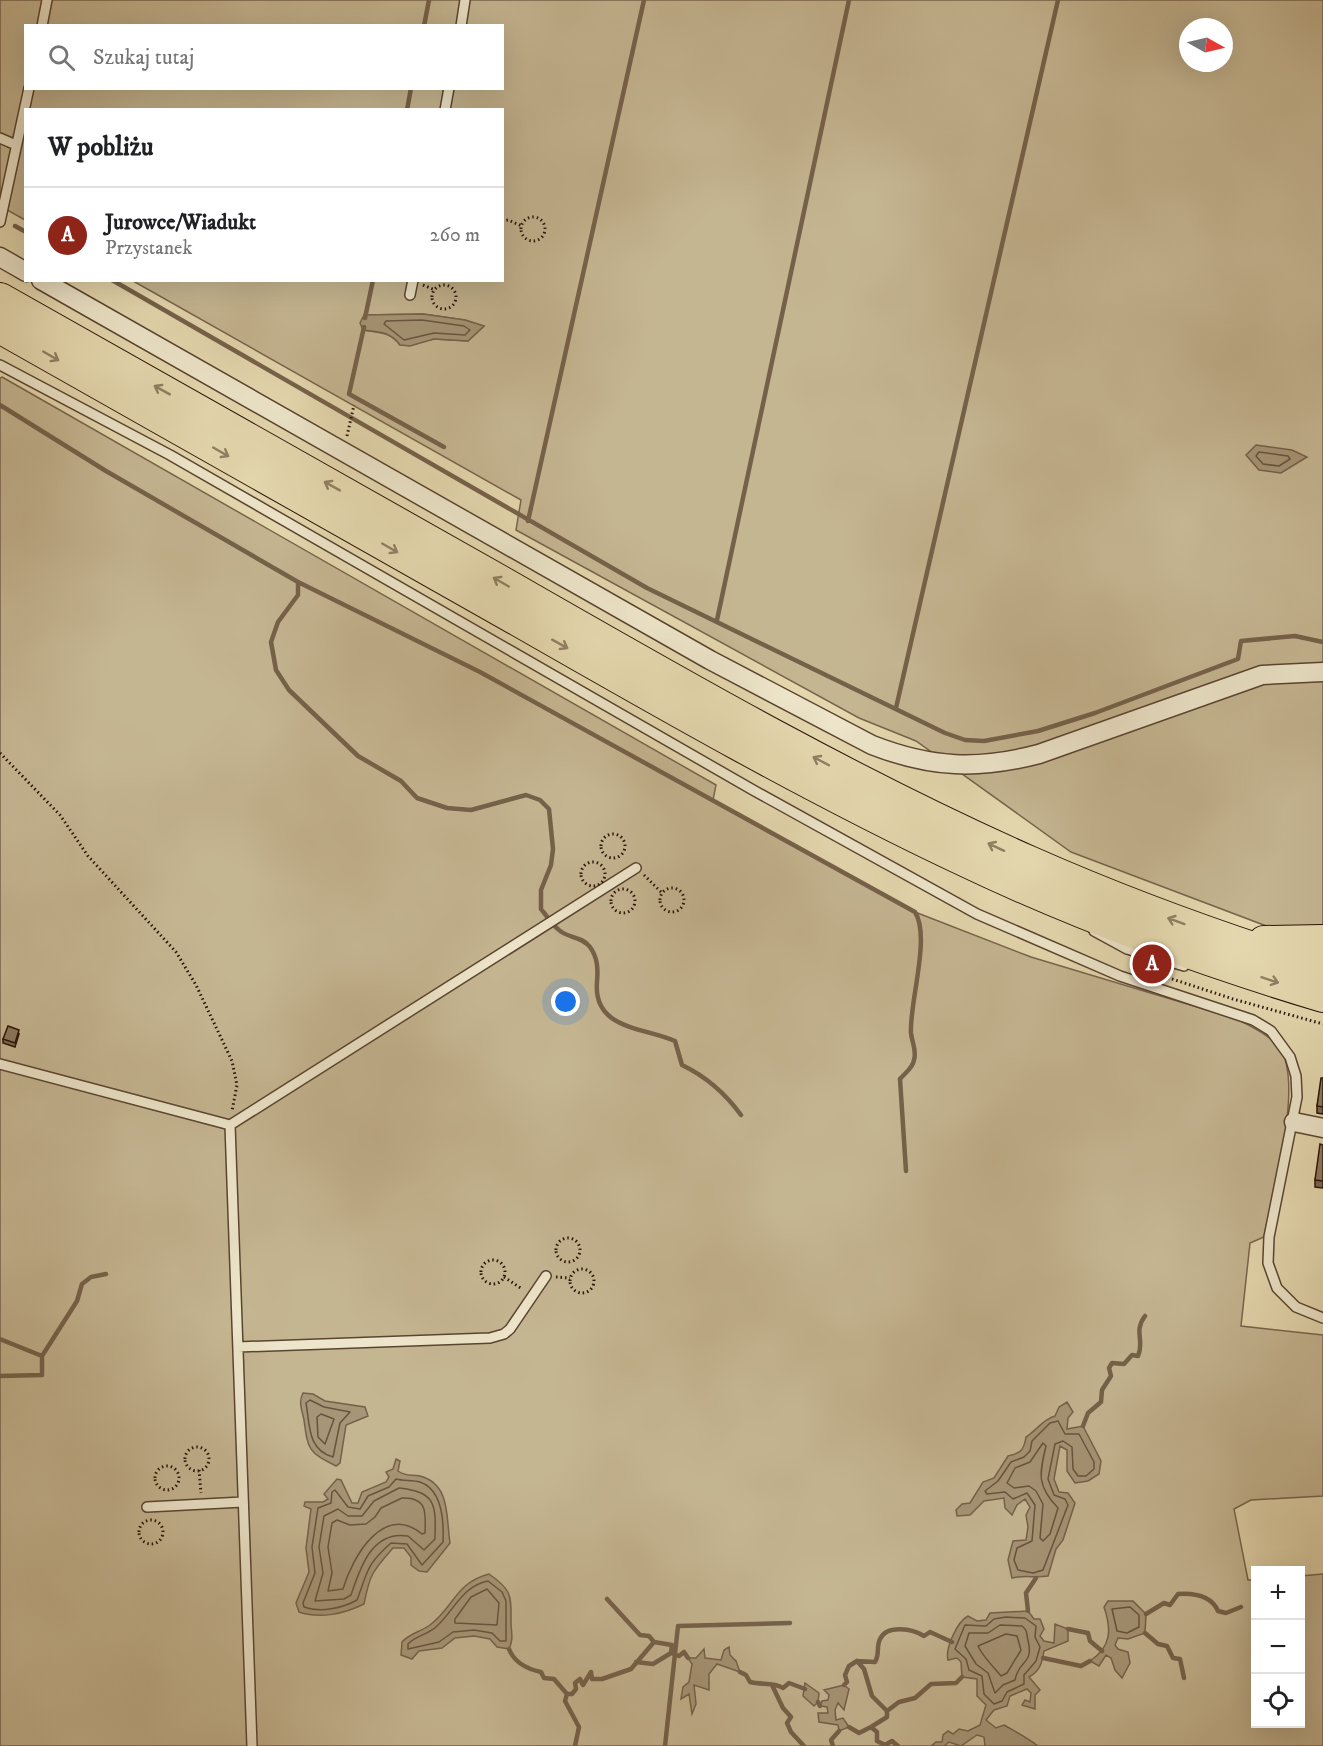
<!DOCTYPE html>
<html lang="pl">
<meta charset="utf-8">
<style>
:root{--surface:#fff;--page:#f2f2f2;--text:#202124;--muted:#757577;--line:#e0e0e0;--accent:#8f2418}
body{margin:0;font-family:"IM FELL DW Pica",serif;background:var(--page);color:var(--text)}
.controls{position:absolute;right:18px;bottom:18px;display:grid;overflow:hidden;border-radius:0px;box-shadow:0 6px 24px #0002}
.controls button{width:54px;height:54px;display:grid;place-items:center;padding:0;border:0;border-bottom:2px solid var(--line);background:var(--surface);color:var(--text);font:30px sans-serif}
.compass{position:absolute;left:1179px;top:18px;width:54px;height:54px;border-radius:50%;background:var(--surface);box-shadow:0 6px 24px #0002;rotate:98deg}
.you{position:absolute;left:566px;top:1002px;width:21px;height:21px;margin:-15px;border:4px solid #fff;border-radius:50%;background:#1a73e8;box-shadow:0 0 0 9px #1a73e833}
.badge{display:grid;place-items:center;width:39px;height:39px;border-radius:50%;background:var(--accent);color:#fff;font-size:20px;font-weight:700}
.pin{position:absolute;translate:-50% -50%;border:3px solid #fff;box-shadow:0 2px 6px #0006}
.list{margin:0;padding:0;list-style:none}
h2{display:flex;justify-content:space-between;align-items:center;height:78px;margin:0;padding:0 24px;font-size:26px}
h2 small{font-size:20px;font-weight:400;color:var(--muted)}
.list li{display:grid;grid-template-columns:39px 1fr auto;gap:18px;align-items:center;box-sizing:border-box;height:96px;padding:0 24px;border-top:2px solid var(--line)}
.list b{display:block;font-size:22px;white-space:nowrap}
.list p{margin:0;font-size:20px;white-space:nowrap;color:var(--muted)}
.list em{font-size:20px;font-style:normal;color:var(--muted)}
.icon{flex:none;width:33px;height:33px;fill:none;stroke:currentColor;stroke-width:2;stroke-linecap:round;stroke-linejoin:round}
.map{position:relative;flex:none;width:1323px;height:1746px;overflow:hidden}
.search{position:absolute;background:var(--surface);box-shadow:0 6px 24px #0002;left:24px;top:24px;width:480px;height:66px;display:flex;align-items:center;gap:15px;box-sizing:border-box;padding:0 21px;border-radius:0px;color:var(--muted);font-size:22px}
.panel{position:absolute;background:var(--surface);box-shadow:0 6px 24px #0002;left:24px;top:108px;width:480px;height:174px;border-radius:0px}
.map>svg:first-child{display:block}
.green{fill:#c5b692;stroke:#78644c;stroke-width:1.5;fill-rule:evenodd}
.water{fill:#a69576;stroke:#75614a;stroke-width:1.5}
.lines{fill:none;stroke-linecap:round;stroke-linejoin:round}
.shore{stroke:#68543e;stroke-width:1.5}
.stream{stroke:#75614a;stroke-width:4.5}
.lane-casing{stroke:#5a4431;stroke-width:12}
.street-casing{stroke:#5a4431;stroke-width:21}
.highway-casing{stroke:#2b1207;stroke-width:34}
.path{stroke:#2b1207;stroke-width:3;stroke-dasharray:1.5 3;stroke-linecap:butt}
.lane{stroke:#eee6cb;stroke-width:9}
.street{stroke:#eee6cb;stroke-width:18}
.highway{stroke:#e5d8af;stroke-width:32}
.wall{fill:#786851;stroke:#2b1207;stroke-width:1.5}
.building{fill:#8c795e;stroke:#2b1207;stroke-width:1.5}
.oneway{stroke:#917f63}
</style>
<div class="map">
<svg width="1323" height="1746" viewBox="0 0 1323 1746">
<rect width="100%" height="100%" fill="#e5d8af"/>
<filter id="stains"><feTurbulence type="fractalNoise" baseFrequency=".00333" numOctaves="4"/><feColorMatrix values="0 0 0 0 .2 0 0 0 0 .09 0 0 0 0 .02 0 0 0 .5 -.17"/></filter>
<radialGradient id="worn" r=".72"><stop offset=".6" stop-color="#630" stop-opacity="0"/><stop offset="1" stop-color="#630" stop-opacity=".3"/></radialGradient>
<!-- green -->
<path class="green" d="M0 0H1323V926L1277 930 1071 852 916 741 859 718 516 530 521 500 133 281 502 280V110H26L25 220 0 206ZM26 26H502V88H26ZM1188 27H1224V63H1188ZM423 314 465 320 484 326 468 341 434 339 400 345C389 331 379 333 363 330L364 315Z
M2 377 716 785 713 800 915 912 1031 957 1237 1019C1251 1027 1268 1034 1279 1047 1305 1081 1272 1195 1264 1237L1250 1243 1241 1326 1323 1335V1496L1251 1500 1234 1509 1248 1580H1255L1256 1724H1300L1301 1576 1323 1574V1746H0V378Z"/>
<!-- water -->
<path class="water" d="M423 314 465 320 484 326 468 341 434 339 410 346 400 345C390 331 379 332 363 330L360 323 364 315Z
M1256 445 1292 450 1307 457 1281 473 1259 470 1246 455Z
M303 1393 313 1394 325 1401 365 1407 368 1416 346 1425 340 1463 336 1466C308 1452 308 1450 304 1420 302 1410 298 1402 303 1393Z
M1067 1402 1073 1412 1068 1418 1067 1429 1083 1426 1101 1461 1099 1474 1088 1481 1075 1483 1067 1471V1450L1060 1446 1054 1479 1059 1492 1068 1493 1075 1503 1063 1540 1056 1549 1048 1576C1035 1578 1024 1575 1012 1578L1008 1560 1013 1541 1026 1540 1028 1527 1026 1515 1030 1507 1025 1499 1017 1505 1012 1515 1005 1508 1004 1498 984 1501 970 1515 957 1516 956 1510 962 1504 970 1503 983 1482 994 1478 1008 1456C1021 1453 1024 1450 1026 1437 1036 1431 1043 1419 1055 1416L1059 1407Z
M396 1459 400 1461 398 1471C406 1477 411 1474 420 1476 451 1484 446 1518 450 1543L427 1572 419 1571 411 1565V1557L404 1548H393C373 1571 370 1573 364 1604 344 1614 320 1619 299 1612L296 1603 309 1572 306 1548 311 1509 304 1506 305 1502H323L328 1499 324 1494 337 1479 341 1480 352 1503H358L362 1492 386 1482 389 1477 386 1472 393 1469Z
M489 1574C512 1590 511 1595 511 1621 511 1632 514 1639 509 1649L497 1647 490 1639 474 1636 455 1638 442 1648 419 1651 412 1659 401 1655 402 1642C410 1633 420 1632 430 1625 455 1606 455 1583 489 1574Z
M1108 1601H1133L1146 1614 1145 1633 1128 1639 1118 1638 1115 1645 1118 1649 1128 1652 1130 1663 1122 1678 1115 1670 1111 1658 1106 1655 1099 1666 1090 1661C1111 1647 1112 1630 1104 1607Z
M1028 1611 1034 1619H1040L1044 1629 1040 1636 1044 1641 1054 1643 1055 1624 1068 1629V1641L1044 1651C1042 1663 1040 1671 1029 1677L1040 1690 1035 1695V1709L1022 1705 1025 1700 1030 1702 1031 1693 1027 1689 1010 1696 1007 1706 994 1710 986 1720 996 1728 1004 1725C1016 1732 1028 1738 1038 1746H985L984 1737 977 1735 961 1746 949 1742 944 1746H931L936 1742H942L943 1735 948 1731 953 1734 959 1729 968 1731 980 1725 986 1705 977 1696V1679L962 1677 961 1662 957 1658 948 1660C945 1648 957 1622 968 1616L977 1621 986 1620 990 1613Z
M729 1647 730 1655 736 1661 740 1672 717 1664 709 1674V1690L694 1685 696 1704 692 1714 689 1694 681 1699 683 1687 689 1682 692 1664 688 1658H696L704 1649 705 1658 721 1660 724 1650Z
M805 1683 819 1693 818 1702 814 1706 803 1696Z
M844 1685 849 1689 844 1710 838 1703 835 1710 836 1720 843 1718 849 1727 839 1731 838 1725 819 1722 818 1713H828L827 1707 820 1706 822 1701 828 1700 829 1695 824 1690Z"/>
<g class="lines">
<!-- shore -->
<path class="shore" d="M422 320 464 326 470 330 465 335 434 333 404 340 384 324 386 321Z
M1259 452 1288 456 1290 459 1279 466 1263 464 1256 456Z
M310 1400 324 1407 350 1412 340 1423 333 1457C307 1450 310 1424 306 1403Z
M321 1414 334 1419 325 1444 318 1437 317 1417Z
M1058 1421 1065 1434H1079L1094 1462V1469L1086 1476H1078L1073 1469 1072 1447 1063 1441 1055 1444 1048 1479 1054 1495 1065 1499 1068 1505 1043 1570 1033 1573 1018 1570 1014 1560 1017 1548 1032 1541 1035 1505 1027 1493 1013 1499 1005 1492 987 1494 985 1491 998 1481 1011 1462 1024 1457 1030 1451 1032 1441 1050 1423Z
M1043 1443 1046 1446C1039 1475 1037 1486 1058 1508L1050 1534 1043 1541 1040 1538 1043 1504 1036 1491 1029 1486 1014 1488 1007 1483 1015 1468 1030 1462Z
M396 1479C404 1481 412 1480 420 1482 443 1490 444 1521 443 1542L422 1565 407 1544 391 1543C366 1565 368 1571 357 1600 343 1608 320 1613 304 1607L303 1603 315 1573 312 1547 318 1508 331 1503 332 1492 335 1490 348 1507 360 1509 368 1496 389 1487Z
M399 1488C436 1492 436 1504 435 1539L424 1550 408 1536C372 1530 360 1568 351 1595L344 1599 315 1601 323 1573 319 1547 324 1516 338 1509 348 1516H362L374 1501Z
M402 1498C427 1497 426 1512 425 1533L422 1534C383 1502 352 1558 343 1589L328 1591 332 1573 328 1547 332 1523 337 1520 350 1525 366 1524 375 1517 381 1508Z
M488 1581 502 1592 506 1601V1641H500L492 1633 474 1630 453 1632 439 1642 408 1649V1644C415 1636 427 1635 436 1627 454 1611 462 1586 488 1581Z
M487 1589 499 1603 497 1625 455 1623V1619L471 1597Z
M1130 1607 1139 1615V1627L1127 1633 1117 1631 1112 1609Z
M1006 1617 1025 1618 1036 1626 1035 1637 1040 1647 1036 1661 1024 1675V1684L1007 1692 1002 1701 994 1704 984 1694 982 1676 969 1670 966 1659 955 1649 965 1625 986 1626 994 1619Z
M1000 1625 1022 1626C1028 1631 1026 1633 1028 1640 1034 1665 1019 1659 1015 1680L1003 1685 995 1693 988 1673 976 1664 965 1646 969 1633H988Z
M1006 1634 1017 1636 1021 1650 1007 1673 1001 1676C993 1666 983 1657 978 1646Z"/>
<!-- stream -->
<path class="stream" d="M424 26 429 0
M407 110 411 88
M15 226 26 232
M112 280 647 588 945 733 965 740 984 741 1038 731 1095 713 1238 659 1241 641 1295 636 1323 642
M365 318 373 280
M364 327 349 394 444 447
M0 405 106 471 298 582V595L278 622 271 642 276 670 289 690 358 756 401 781 417 798 447 808 471 810 526 795 540 800 549 809 553 849 551 865 541 890V909C547 916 552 925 559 930 567 938 582 936 590 947 598 958 598 970 597 982 593 1029 642 1027 675 1041L682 1065C707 1077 725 1093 741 1115
M528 521 644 0
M298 582 480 672 915 912C931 937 909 1004 911 1033 912 1043 917 1050 914 1060 913 1068 905 1073 900 1079L906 1171
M717 620 849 0
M896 708 1058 0
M0 1339 42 1356
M0 1376 42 1375V1356L77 1301 82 1284 91 1277 106 1274
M1083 1426 1088 1413 1101 1402 1102 1390 1111 1376 1109 1368 1112 1363 1124 1364 1132 1355 1138 1356C1145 1340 1133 1332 1145 1316
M607 1599 640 1635 649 1636 654 1642
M1028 1611 1026 1593 1036 1578
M1146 1614 1164 1603 1170 1605 1178 1594C1194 1593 1211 1595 1218 1611L1226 1613 1241 1607
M1068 1629 1088 1633 1090 1641 1102 1651
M1145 1633 1158 1644 1167 1646 1173 1658 1180 1659 1184 1678
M509 1649C514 1662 527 1669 541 1672L544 1678 554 1679 567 1694H572L576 1689 575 1683 580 1679 583 1685 591 1672 592 1679H602L631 1669 654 1642 672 1645 671 1653 679 1656 684 1652 688 1658
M1043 1658 1081 1666 1090 1661
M857 1661 864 1669 872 1696 887 1711
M636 1662 653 1664 671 1653
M740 1672 746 1675 750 1682C761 1685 775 1682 783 1688L789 1683 805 1689
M772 1685 783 1708 791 1717 787 1723 791 1732 804 1746
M844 1685 847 1682 845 1675 849 1666 857 1661 875 1662C880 1654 876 1647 880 1639 887 1624 913 1629 924 1636L930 1632 952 1642
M567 1694 565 1701 579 1727 575 1746
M818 1702 820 1706
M849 1727 859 1733 871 1727 877 1732V1741L885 1745 892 1741 898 1746
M871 1727 887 1717V1711L899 1702 915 1698 931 1684 956 1683 962 1677
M665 1746 678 1626 790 1623
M833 1746 831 1740 839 1731"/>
<defs>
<path id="lane" d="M42 26 47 0
M461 26 465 0
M445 110 449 88
M0 138 16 145
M0 222 29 88
M410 295 413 280
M0 365 170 455 753 790 977 914 1120 976 1253 1020 1271 1031 1290 1057 1296 1076 1297 1097 1269 1237 1268 1263 1277 1288 1296 1307 1323 1318
M1094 931 1127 949 1184 966
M0 1064 230 1125 636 868
M230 1125 252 1746
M238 1347 490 1338 504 1334 510 1329 546 1276
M147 1507 243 1502"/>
<path id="street" d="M0 257 26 272
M41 280 710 660 872 745C931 768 978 770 1039 754L1262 675 1323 672
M1294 1122 1323 1128"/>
<path id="highway" d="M0 299C167 393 334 487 501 582 674 681 846 781 1029 862 1124 904 1223 940 1323 971
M0 327C173 425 347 523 520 621 665 704 810 787 960 858 1077 914 1200 959 1323 996
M1264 942 1323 941"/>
</defs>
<!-- lane casing -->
<use href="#lane" class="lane-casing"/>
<!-- street casing -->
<use href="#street" class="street-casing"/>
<!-- highway casing -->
<use href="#highway" class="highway-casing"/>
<!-- path -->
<path class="path" d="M521 229a12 12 0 1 1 24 0a12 12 0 1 1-24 0Z
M502 221 508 220 522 226
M423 285 435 290
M432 297a12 12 0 1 1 24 0a12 12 0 1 1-24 0Z
M347 436 354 405
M0 753 60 815 88 856 176 952 196 985 232 1061 237 1085 232 1111
M601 846a12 12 0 1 1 24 0a12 12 0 1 1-24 0Z
M581 874a12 12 0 1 1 24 0a12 12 0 1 1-24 0Z
M644 875 662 893
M660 900a12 12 0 1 1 24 0a12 12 0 1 1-24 0Z
M611 901a12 12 0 1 1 24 0a12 12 0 1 1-24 0Z
M1156 970 1154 973 1233 999 1323 1024
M556 1250a12 12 0 1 1 24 0a12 12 0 1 1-24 0Z
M481 1272a12 12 0 1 1 24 0a12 12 0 1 1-24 0Z
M570 1281a12 12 0 1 1 24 0a12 12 0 1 1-24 0Z
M504 1277 522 1289
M556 1277 570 1278
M185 1459a12 12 0 1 1 24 0a12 12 0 1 1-24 0Z
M155 1478a12 12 0 1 1 24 0a12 12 0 1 1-24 0Z
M199 1470 201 1493
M139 1532a12 12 0 1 1 24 0a12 12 0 1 1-24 0Z"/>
<!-- lane -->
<use href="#lane" class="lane"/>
<!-- street -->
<use href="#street" class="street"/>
<!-- highway -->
<use href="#highway" class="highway"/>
</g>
<!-- wall -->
<path class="wall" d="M19 1034 15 1047 3 1043V1039Z
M1323 1078V1114L1317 1113V1106Z
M1323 1145V1188L1315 1187V1180Z"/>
<!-- building -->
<path class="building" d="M8 1026 19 1030 15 1043 3 1039Z
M1321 1078H1323V1107L1317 1106Z
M1320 1144 1323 1145V1181L1315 1180Z"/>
<!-- one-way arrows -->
<defs><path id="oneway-shaft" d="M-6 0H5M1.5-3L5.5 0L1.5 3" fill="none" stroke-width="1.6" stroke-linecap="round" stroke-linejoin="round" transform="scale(1.5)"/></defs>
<g class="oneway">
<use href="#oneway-shaft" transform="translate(51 356) rotate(30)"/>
<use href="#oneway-shaft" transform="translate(162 390) rotate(-151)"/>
<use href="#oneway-shaft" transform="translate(221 452) rotate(30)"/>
<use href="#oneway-shaft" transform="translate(332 486) rotate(-151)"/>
<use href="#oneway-shaft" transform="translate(390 548) rotate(30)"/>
<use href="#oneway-shaft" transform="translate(501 582) rotate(-150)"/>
<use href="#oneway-shaft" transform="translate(560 644) rotate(29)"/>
<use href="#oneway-shaft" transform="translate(821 761) rotate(-152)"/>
<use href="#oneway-shaft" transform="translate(996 847) rotate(-155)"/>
<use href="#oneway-shaft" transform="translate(1176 921) rotate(-160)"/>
<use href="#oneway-shaft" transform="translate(1270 980) rotate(18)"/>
</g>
<rect width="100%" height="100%" filter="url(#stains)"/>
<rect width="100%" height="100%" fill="url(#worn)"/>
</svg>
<div class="controls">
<button>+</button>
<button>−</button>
<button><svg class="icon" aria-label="locate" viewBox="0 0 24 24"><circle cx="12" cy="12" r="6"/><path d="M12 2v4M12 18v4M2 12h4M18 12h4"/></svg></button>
</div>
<svg class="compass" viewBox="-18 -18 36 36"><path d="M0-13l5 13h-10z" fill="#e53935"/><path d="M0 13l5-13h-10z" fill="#757577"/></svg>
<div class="you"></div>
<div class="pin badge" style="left:1152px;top:964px">A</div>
<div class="search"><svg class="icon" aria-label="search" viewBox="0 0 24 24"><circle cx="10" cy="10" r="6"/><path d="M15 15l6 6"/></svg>Szukaj tutaj</div>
<section class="panel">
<h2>W pobliżu<small></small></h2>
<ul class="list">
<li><span class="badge">A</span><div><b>Jurowce/Wiadukt</b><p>Przystanek</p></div><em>260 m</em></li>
</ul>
</section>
</div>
